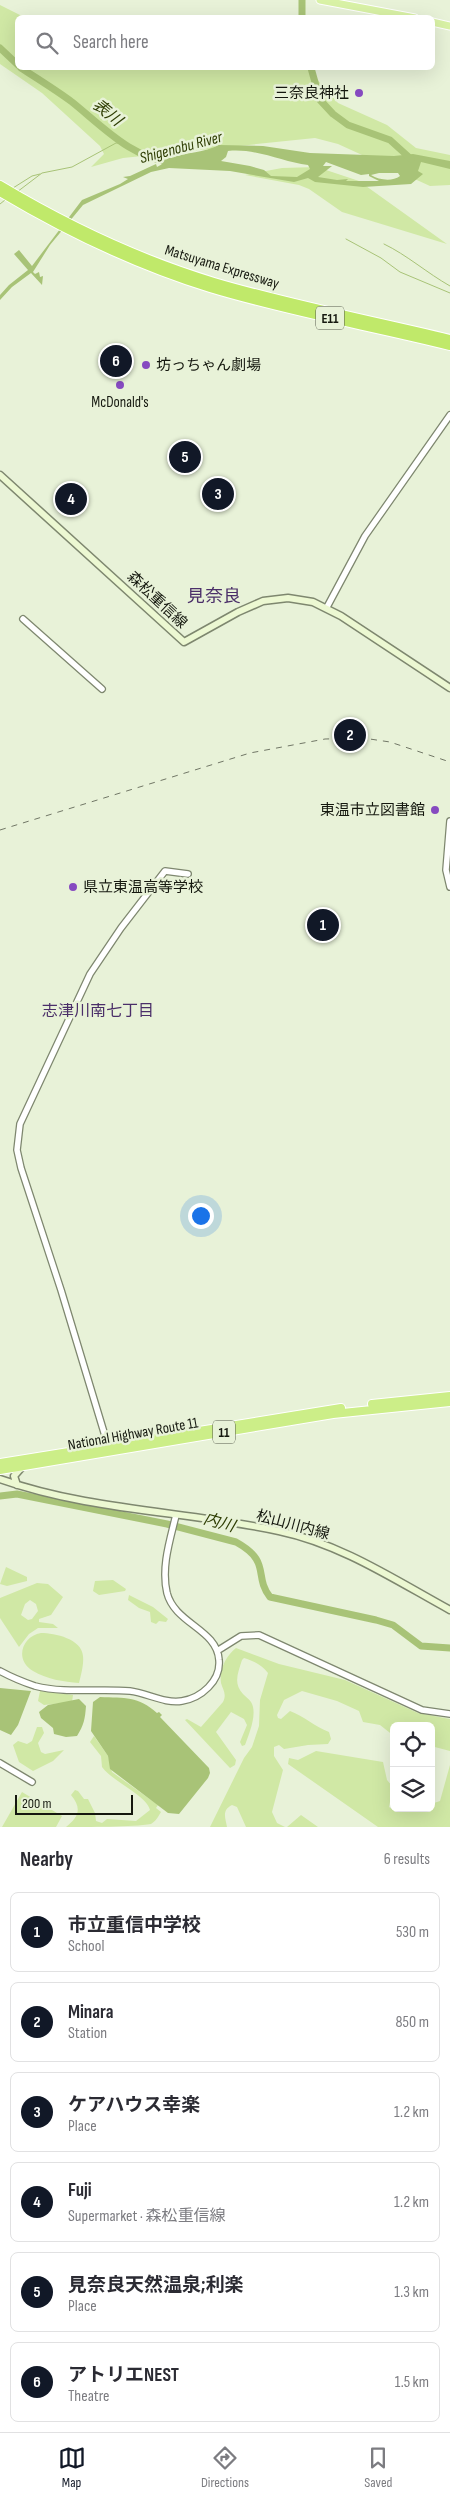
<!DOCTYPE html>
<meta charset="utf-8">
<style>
:root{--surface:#fff;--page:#f2f2f3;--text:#2b2b33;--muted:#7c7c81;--line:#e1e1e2;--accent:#111827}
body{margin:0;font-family:"Sofia Sans Condensed","Noto Sans JP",sans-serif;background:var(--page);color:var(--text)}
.controls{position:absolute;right:15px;bottom:15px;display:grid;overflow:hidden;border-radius:8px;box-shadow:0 5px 20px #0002}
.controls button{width:45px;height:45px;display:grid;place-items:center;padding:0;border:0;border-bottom:1px solid var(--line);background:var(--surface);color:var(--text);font:25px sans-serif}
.scale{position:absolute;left:15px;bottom:12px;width:118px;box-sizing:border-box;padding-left:5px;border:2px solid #15180f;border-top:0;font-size:14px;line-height:18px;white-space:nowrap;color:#15180f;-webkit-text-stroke:4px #e8f2d8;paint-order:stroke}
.you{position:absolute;left:200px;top:1215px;width:18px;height:18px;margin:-12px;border:4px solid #fff;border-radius:50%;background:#1a73e8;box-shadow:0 0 0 8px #1a73e833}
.badge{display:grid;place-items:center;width:32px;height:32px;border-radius:50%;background:var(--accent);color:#fff;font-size:16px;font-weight:700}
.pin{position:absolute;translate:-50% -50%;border:2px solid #fff;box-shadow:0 1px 5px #0006}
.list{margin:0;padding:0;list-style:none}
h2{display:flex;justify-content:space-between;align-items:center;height:65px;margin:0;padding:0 20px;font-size:21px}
h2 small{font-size:16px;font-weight:400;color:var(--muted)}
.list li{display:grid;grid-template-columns:32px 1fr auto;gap:15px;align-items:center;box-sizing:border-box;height:80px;margin:0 10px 10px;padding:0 10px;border:1px solid var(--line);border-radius:8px}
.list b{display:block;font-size:19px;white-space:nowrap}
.list p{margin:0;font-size:16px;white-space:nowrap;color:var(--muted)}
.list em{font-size:16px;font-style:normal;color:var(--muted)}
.icon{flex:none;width:28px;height:28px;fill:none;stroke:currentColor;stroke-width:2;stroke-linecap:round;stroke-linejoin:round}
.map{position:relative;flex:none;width:450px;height:1827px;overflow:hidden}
.search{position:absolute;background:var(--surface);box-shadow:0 5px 20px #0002;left:15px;right:15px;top:15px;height:55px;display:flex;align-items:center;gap:12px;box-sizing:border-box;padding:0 18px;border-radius:8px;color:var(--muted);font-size:19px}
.sheet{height:605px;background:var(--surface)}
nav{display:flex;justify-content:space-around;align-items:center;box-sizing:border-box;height:70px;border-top:1px solid var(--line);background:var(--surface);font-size:14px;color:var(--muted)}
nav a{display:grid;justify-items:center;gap:2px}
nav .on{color:var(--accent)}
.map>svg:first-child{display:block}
.green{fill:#d0e8a5;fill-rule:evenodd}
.water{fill:#a8c377;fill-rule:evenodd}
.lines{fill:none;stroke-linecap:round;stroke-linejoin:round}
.stream{stroke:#a8c377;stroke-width:1}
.river{stroke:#a8c377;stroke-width:7}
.tertiary-casing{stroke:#7e876f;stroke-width:8}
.secondary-casing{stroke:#7e876f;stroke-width:9}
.primary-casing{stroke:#fff;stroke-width:9}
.trunk-casing{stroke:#fff;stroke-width:10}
.motorway-casing{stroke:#fff;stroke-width:10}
.tertiary{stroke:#fff;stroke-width:5.5}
.secondary{stroke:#ecf8d2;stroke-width:6}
.primary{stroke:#d9f2a6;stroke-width:7}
.trunk{stroke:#ce8;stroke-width:8}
.motorway{stroke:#c0e96a;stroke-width:8}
.rail{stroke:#717766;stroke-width:1;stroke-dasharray:6 6;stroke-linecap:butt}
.poi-dot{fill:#864ac0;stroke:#e8f2d8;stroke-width:2}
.labels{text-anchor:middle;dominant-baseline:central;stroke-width:5;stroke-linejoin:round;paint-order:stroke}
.shield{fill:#e8f2d8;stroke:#54594b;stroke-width:1}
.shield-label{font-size:14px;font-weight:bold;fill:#15180f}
.poi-label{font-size:15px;fill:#15180f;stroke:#e8f2d8;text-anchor:end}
.street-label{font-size:15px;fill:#15180f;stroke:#e8f2d8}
.water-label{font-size:16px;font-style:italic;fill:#2f3e04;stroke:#e8f2d8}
.neighbourhood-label{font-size:16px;fill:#4b2f69;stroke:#e8f2d8}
.quarter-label{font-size:18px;fill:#4b2f69;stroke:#e8f2d8}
</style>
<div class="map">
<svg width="450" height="1827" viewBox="0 0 450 1827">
<rect width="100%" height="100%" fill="#e8f2d8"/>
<!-- green -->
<path class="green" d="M0 5 24 17 18 18V68H307L338 103 387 125 416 148 450 155V185L430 186 338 144 315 138 123 158 91 167 104 154 100 146 42 93 0 64Z
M317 167 359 181 447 244 342 212 309 189 299 185 245 175 282 168Z
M6 1567 27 1577V1581L7 1586 0 1584Z
M113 1580 126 1589 125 1591 99 1595 93 1591 95 1581Z
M37 1583 48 1584 63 1597 51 1615 39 1619V1622L53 1624 58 1628H38L29 1634 19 1647 0 1618V1598ZM30 1600 36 1604 38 1611 32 1619 28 1620 21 1615 25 1604Z
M129 1595 153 1607 168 1619 166 1622 159 1621 156 1624 151 1622 150 1612 139 1608 128 1600Z
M41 1633C55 1633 82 1639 83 1656 84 1664 81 1675 79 1683 64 1682 46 1679 33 1671 14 1660 22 1636 41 1633Z
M236 1648 279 1664 345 1680 418 1713 450 1719V1751L431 1746V1726H394V1736L380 1725 363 1722 359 1711 337 1701 302 1691 284 1700 277 1715 278 1718 281 1719 290 1711C304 1716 315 1727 329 1732L331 1739 328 1744 308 1745 284 1749 279 1745 274 1747V1756L283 1770 272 1812 277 1823 285 1827H246L237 1807 232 1805C222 1810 225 1817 227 1827H210L244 1758 252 1747 259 1726 260 1700 268 1673C262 1665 254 1661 244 1658L242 1660C238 1673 233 1683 243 1694 245 1696 249 1699 251 1702 258 1713 249 1734 245 1745L242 1746 240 1742 247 1725 244 1719 231 1712 216 1732 236 1760 235 1765 230 1768 185 1720 187 1719 201 1727 223 1702C227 1694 223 1690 221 1683 219 1669 226 1656 236 1648Z
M40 1691 73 1695 72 1702 44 1705 38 1701Z
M37 1727H42L44 1733 38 1743 41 1752 45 1754 64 1750 53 1761 33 1771 19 1762 13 1745 18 1741 27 1744 32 1741Z
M94 1736 108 1756 112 1772 158 1805 156 1808 161 1812C158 1817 156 1821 151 1824 133 1827 87 1827 66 1827 79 1817 82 1808 71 1795L75 1790 78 1791 84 1799H88L95 1813 96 1821 102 1823 107 1819 136 1821 150 1810C147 1796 112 1781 102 1767L101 1756 90 1742Z
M316 1751 383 1762 387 1780 393 1787 389 1807 395 1811 403 1808 423 1810 431 1808V1804L440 1801 450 1765V1827H378L288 1764 289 1758 298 1760Z
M22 1792 62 1816 56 1827H2Z
M301 1815 318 1827H287Z"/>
<!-- water -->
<path class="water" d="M219 145 263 146 310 153 394 156 413 154 450 161V169L421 162 418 171 423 174 411 184 363 187 315 182 308 178 294 182 230 171 169 168 151 172 83 205 50 245 33 272 35 274 39 272 40 277 43 276 42 285 31 273 12 287 0 300V295L9 285 28 270 14 254 19 250 32 266 82 200 120 184 128 179 123 177 130 176 156 164 157 167C162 165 166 160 171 158 187 152 204 153 219 145ZM228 151C256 148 282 162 308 165L310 169 297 177 271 176 264 170 250 166 221 161 226 157ZM326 162 361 175 369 174V176L379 181H346L348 179 337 180 318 177 332 166H323ZM379 173H398L400 176C392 182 379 180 371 175Z
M0 1688 31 1691 18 1725 11 1735 0 1730Z
M100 1697C125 1698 138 1696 157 1713L159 1712 162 1715 160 1717 209 1768 210 1773 208 1778 179 1814 168 1813 110 1769 108 1756 91 1731 93 1702Z
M79 1699 86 1706C85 1719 84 1725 77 1736L66 1737 54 1734 53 1728 41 1718 39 1712 48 1705Z"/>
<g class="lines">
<!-- stream -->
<path class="stream" d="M13 188 32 176 40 174
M17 192 42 173 72 167 116 143H124
M0 204 5 200
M346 239 381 258 400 272 450 293
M384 244C407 255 427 273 450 286"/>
<!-- river -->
<path class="river" d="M302 0V18
M0 48 18 65
M21 68C38 79 56 90 72 102 102 126 133 160 173 162
M311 68 320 100 333 114 348 125 390 140 411 159
M0 1496 17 1494 167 1524 236 1542C272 1562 253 1575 270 1597L376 1620 393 1625 421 1646 450 1648"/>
<defs>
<path id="tertiary" d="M327 607 365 536 450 415
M23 619 102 689
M450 821 446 870 450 887
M109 1449 61 1290 21 1168 17 1150 20 1124 90 974 121 928 165 871 188 874
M217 1651 241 1636 259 1635 422 1710 450 1714
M0 1671C11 1677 23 1682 35 1686 66 1694 99 1688 130 1691 147 1693 165 1704 182 1701 201 1698 221 1681 219 1660 217 1629 175 1624 167 1593 161 1567 170 1540 176 1515
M0 1763 32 1782"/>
<path id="secondary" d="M0 475 184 642 238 612 263 601 288 598 313 602 341 616 450 688
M0 1479C90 1511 186 1511 279 1531 341 1544 395 1580 450 1610
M17 1485 14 1476 22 1467"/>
<path id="primary" d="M320 0 415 18
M432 22 450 26"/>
<path id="trunk" d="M372 1404 450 1396
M0 1463 341 1408
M0 1470 333 1414 450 1402"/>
<path id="motorway" d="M0 185C67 225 138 259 214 282 292 305 371 320 450 339
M0 192C67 232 136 265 210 288 289 312 370 326 450 346"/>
</defs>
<!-- tertiary casing -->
<use href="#tertiary" class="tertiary-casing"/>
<!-- secondary casing -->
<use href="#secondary" class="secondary-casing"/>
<!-- primary casing -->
<use href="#primary" class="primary-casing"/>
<!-- trunk casing -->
<use href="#trunk" class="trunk-casing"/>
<!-- motorway casing -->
<use href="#motorway" class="motorway-casing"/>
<!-- tertiary -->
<use href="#tertiary" class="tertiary"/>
<!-- secondary -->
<use href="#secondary" class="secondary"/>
<!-- primary -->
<use href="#primary" class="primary"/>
<!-- trunk -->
<use href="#trunk" class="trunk"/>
<!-- motorway -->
<use href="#motorway" class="motorway"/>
<!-- rail -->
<path class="rail" d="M0 830 250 753 325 739 363 738 390 742 450 762"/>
</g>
<!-- markers -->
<g class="poi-dot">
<circle cx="359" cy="93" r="5"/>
<circle cx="146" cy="365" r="5"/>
<circle cx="120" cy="385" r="5"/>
<circle cx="435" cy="810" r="5"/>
<circle cx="73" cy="887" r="5"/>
</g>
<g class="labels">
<!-- shield labels -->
<g class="shield">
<rect x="316" y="306.5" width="28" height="23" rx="4"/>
<rect x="213" y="1420.5" width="22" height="23" rx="4"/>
</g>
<g class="shield-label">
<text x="330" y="318">E11</text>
<text x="224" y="1432">11</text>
</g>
<!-- poi labels -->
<g class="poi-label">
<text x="349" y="93">三奈良神社</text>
<text x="156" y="365" text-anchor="start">坊っちゃん劇場</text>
<text x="120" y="402" text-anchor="middle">McDonald's</text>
<text x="425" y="810">東温市立図書館</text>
<text x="83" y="887" text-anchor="start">県立東温高等学校</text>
</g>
<!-- street labels -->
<g class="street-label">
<text transform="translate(222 267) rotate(17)">Matsuyama Expressway</text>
<text transform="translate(157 600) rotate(43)">森松重信線</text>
<text transform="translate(133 1434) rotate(-10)">National Highway Route 11</text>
<text transform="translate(293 1525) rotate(15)">松山川内線</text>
</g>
<!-- water labels -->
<g class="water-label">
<text transform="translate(107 113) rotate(39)">表川</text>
<text transform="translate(181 148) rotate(-15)">Shigenobu River</text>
<text transform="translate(219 1523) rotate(16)">内川</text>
</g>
<!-- neighbourhood labels -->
<g class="neighbourhood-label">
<text x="98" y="1011">志津川南七丁目</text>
</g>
<!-- quarter labels -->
<g class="quarter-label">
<text x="214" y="596">見奈良</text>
</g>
</g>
</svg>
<div class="controls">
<button><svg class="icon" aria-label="locate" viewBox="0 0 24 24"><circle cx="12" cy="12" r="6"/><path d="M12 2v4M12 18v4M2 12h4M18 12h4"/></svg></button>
<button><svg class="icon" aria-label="layers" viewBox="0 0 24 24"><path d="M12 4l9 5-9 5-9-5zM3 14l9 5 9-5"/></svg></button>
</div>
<div class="scale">200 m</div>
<div class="you"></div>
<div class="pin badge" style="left:323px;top:925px">1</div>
<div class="pin badge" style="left:350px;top:735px">2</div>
<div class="pin badge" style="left:218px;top:494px">3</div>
<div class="pin badge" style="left:71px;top:499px">4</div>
<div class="pin badge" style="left:185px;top:457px">5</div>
<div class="pin badge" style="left:116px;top:361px">6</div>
<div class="search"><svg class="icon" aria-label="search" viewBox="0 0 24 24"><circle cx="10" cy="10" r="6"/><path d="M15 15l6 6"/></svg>Search here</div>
</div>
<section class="sheet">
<h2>Nearby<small>6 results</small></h2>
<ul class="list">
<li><span class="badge">1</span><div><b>市立重信中学校</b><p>School</p></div><em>530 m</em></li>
<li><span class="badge">2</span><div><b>Minara</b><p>Station</p></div><em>850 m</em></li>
<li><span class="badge">3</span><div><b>ケアハウス幸楽</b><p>Place</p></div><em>1.2 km</em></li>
<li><span class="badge">4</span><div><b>Fuji</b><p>Supermarket · 森松重信線</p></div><em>1.2 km</em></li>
<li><span class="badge">5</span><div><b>見奈良天然温泉;利楽</b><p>Place</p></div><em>1.3 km</em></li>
<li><span class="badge">6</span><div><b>アトリエNEST</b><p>Theatre</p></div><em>1.5 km</em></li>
</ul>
</section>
<nav>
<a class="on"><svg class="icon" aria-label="map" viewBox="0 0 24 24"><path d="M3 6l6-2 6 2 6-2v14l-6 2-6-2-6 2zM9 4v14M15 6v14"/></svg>Map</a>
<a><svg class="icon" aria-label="directions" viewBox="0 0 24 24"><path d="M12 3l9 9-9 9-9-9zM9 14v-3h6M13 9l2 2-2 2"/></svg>Directions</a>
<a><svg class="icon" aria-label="saved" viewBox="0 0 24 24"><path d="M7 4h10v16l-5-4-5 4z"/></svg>Saved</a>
</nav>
